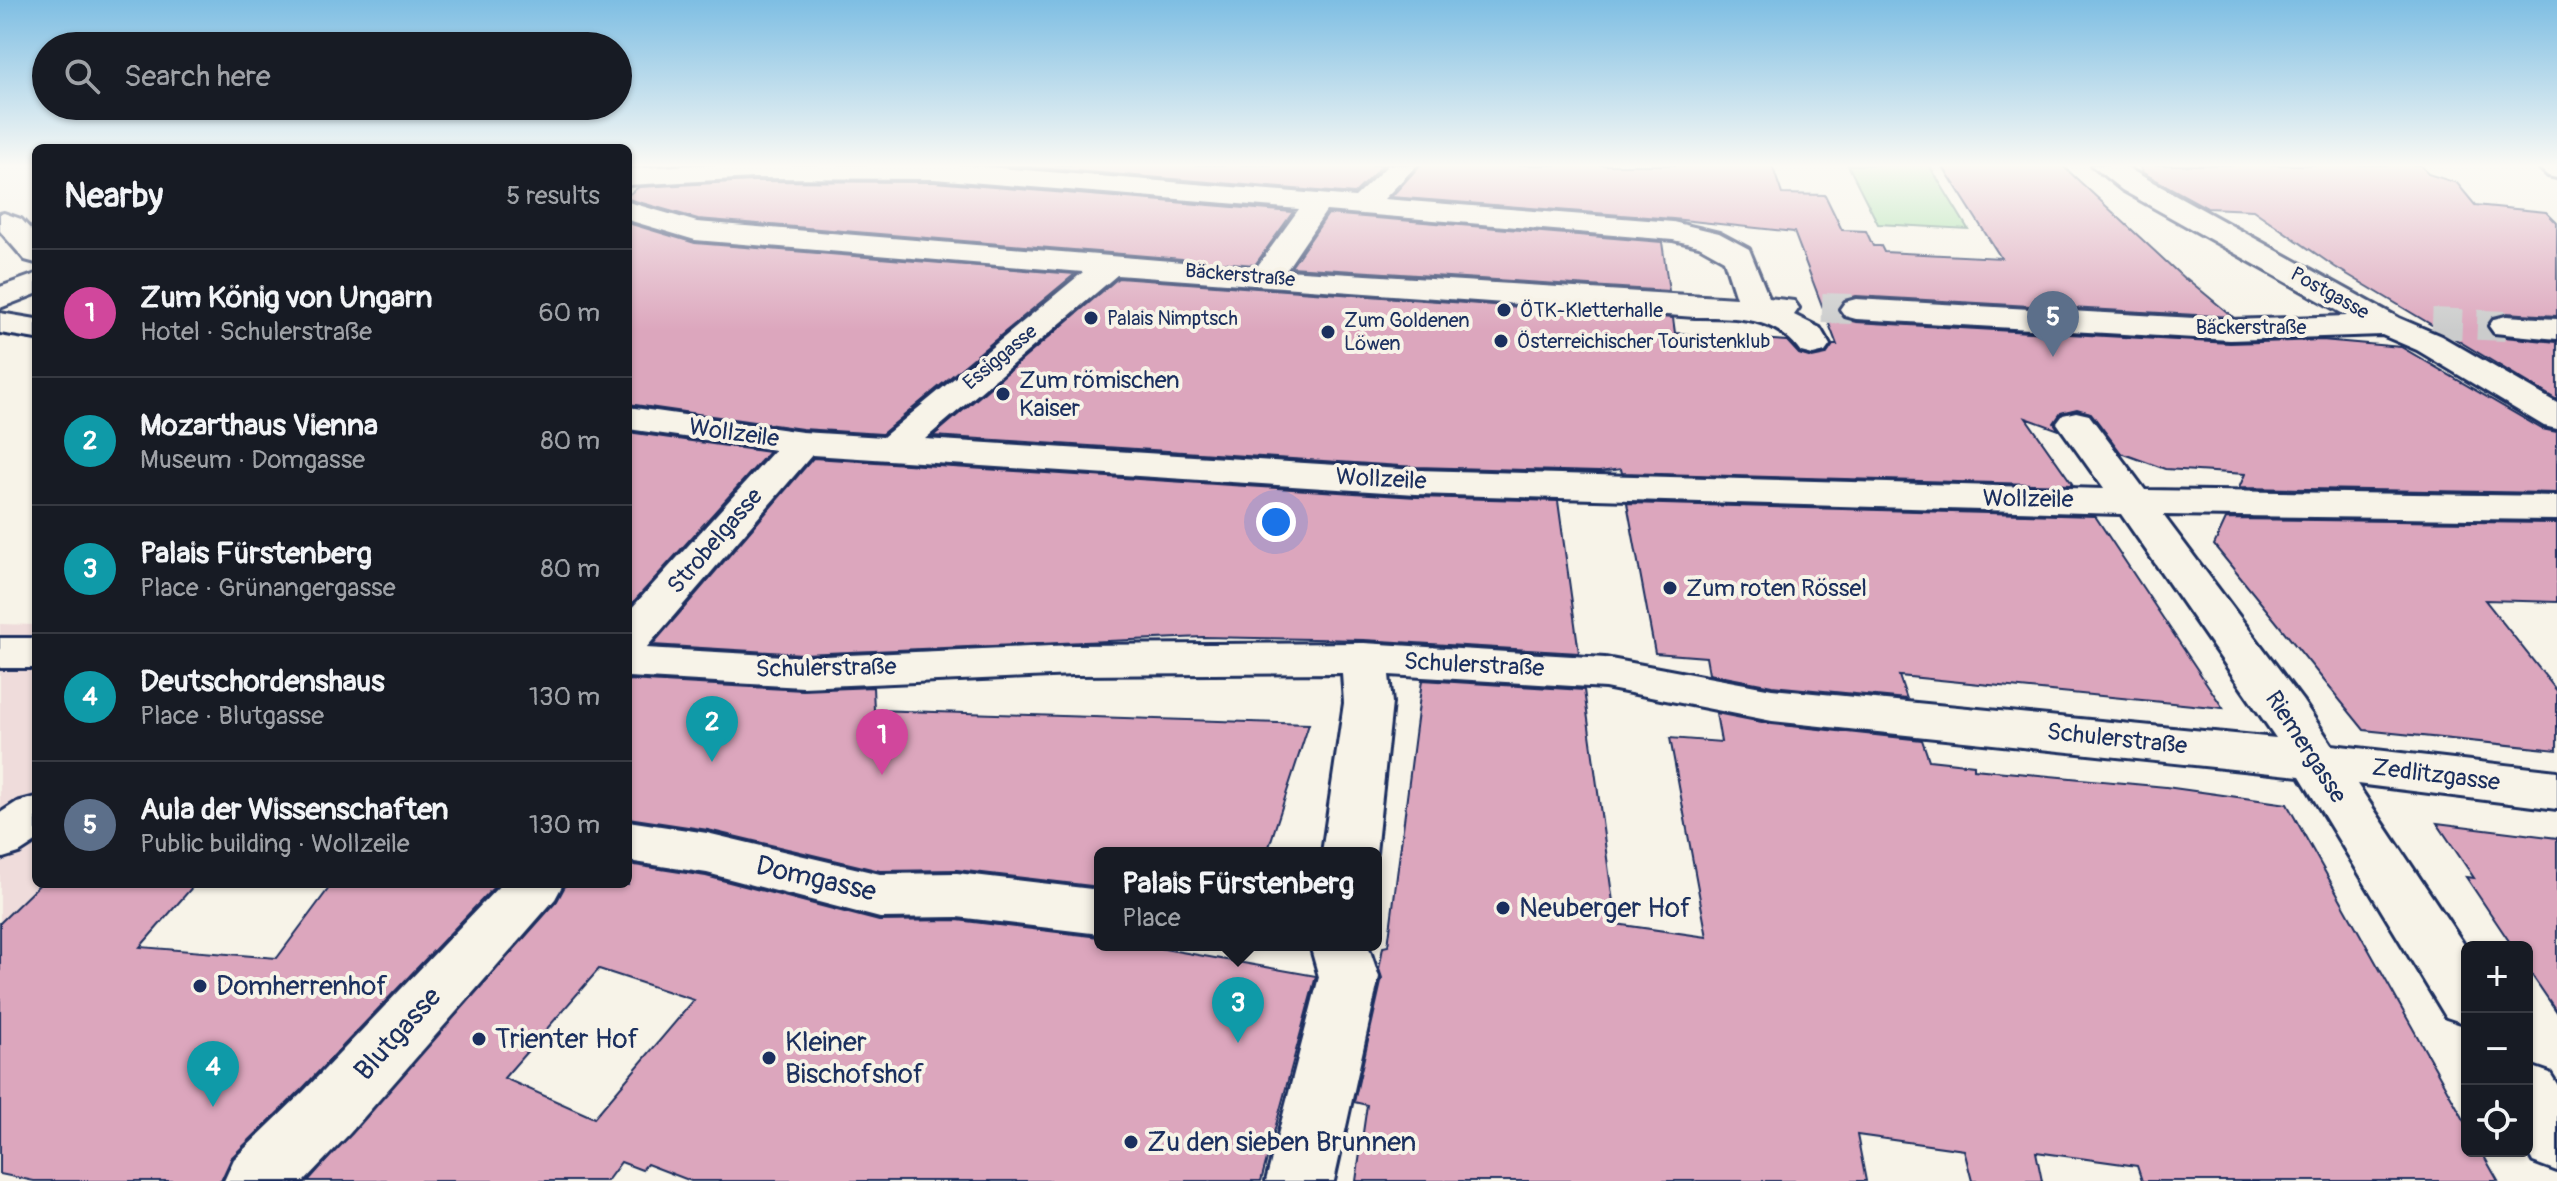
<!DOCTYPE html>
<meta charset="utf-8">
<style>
:root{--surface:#171b24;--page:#242831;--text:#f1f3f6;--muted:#9ea1a6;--line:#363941;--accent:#919bb2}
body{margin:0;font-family:Pangolin,sans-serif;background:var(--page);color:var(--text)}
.controls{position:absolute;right:24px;bottom:24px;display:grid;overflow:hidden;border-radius:12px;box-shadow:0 2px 6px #0004}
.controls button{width:72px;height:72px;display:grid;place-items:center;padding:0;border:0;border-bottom:2px solid var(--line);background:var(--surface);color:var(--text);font:40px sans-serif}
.you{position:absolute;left:1276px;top:522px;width:28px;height:28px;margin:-20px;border:6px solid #fff;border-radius:50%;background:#1a73e8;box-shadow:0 0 0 12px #1a73e833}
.badge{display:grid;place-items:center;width:52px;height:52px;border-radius:50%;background:var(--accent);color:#fff;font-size:26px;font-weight:700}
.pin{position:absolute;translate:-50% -66px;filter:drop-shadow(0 2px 4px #0008)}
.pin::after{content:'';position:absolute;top:42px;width:28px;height:24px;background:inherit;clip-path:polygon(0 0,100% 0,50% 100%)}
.popup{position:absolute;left:1094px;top:847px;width:288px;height:104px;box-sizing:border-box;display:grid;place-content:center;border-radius:12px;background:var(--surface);filter:drop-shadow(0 2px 6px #0005);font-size:26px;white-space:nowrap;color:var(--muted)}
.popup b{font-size:30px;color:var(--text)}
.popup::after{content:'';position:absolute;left:50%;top:100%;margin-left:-16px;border:16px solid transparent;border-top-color:var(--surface)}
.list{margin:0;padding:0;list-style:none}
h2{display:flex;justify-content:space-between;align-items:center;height:104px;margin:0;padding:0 32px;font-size:34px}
h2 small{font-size:26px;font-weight:400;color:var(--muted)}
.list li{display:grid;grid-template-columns:52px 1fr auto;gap:24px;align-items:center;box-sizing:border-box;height:128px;padding:0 32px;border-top:2px solid var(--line)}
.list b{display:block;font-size:30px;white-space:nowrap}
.list p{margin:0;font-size:26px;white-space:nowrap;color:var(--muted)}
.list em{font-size:26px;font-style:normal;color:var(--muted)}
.icon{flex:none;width:44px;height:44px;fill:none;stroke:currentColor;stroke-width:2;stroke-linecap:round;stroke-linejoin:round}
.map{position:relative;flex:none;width:2557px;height:1181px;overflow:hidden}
.search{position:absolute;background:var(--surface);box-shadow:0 2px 6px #0004;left:32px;top:32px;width:600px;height:88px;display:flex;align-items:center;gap:20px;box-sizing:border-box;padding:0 28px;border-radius:44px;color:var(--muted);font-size:30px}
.panel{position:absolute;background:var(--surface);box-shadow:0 2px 6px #0004;left:32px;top:144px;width:600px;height:744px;border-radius:12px}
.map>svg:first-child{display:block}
.built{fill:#efdcdb}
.green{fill:#a1dea6;stroke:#5e8682;stroke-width:2}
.building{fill:#dca6bd;stroke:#1b2f5e;stroke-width:2;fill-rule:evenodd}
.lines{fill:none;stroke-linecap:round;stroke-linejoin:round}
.street-tunnel{stroke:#cbcccc;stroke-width:30;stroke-dasharray:30 15;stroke-linecap:butt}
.street-casing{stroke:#1b2f5e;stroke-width:6}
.street{fill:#f7f3e8;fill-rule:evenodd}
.poi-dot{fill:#1b2f5e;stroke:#f7f3e8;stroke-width:3}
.labels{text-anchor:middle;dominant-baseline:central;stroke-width:8;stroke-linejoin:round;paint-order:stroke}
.far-street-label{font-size:20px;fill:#1b2f5e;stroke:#f7f3e8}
.far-poi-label{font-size:20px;fill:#1b2f5e;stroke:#f7f3e8;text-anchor:start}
.poi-label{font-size:24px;fill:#1b2f5e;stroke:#f7f3e8;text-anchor:start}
.street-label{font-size:24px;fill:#1b2f5e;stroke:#f7f3e8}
.near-street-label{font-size:28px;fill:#1b2f5e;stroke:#f7f3e8}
.near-poi-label{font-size:28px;fill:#1b2f5e;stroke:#f7f3e8;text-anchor:start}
</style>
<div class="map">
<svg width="2557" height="1181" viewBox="0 0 2557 1181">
<rect width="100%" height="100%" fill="#f7f3e8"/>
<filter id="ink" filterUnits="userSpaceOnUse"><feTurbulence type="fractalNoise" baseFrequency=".0125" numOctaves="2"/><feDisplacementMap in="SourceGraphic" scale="16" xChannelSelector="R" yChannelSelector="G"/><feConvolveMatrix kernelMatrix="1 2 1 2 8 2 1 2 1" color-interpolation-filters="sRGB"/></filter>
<g filter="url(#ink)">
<!-- built -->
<path class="built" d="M0 624 36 625V884H40L0 923Z"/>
<!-- green -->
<path class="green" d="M1848 165H1929L1968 229 1878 224Z"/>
<!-- building -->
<path class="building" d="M1005 165H1383L1354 194Z
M1420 165H1772L1782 194 1825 195 1842 230 1866 231 1873 246H1881L1884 252 2001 258 1942 165H2062L2188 282 2186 278 2233 317 2070 308 2060 311 2048 307 1856 296 1843 300 1838 311 1844 319 1856 322 2048 333 2058 330 2070 334 2230 343 2322 340 2401 347 2542 429 2557 432V493L2239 488 2245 474 2165 469 2121 453 2091 413 2077 409 2061 413 2054 423 2059 430 2026 418 2073 485 1622 473 1621 469 1599 472 1416 467 933 436 1118 278 1673 318 1675 333 1787 341 1799 354 1812 358 1826 355 1833 345H1837L1794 232 1673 219 1391 197Z
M2139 165H2421L2428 174 2457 183 2475 205 2546 212 2557 223V316L2505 313 2493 316 2486 326 2494 336 2557 342V400L2335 267 2253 210 2207 208 2143 173Z
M753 181 934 182 1293 212 1255 265 698 219 628 199V195L639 187Z
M1328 214 1662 242 1669 291 1291 267Z
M628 223 695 243 1075 274 882 434 802 429 628 404Z
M628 432 769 452 628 608Z
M813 458 1416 497 1558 501 1579 653 1364 640 1203 637 803 654 652 645Z
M1627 503 2095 516 2223 708 1899 676 1907 699 1772 686 1709 674 1706 657 1655 653Z
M2226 519 2557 523V602L2485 600 2557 691V750L2364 730 2214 545Z
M628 680 803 690 873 687 874 710 1309 724 1267 853H1100V887L957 870 880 871 708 830 628 818Z
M1422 680 1584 690 1616 924 1707 937 1670 738 1721 742 1716 713 1772 724 1922 740 1929 760 1974 765V769L2166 787 2287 804 2467 1125V1151H2481L2498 1181H2142L2137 1166 2036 1152 2042 1181H1972L1964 1150 1857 1135 1866 1181H1356L1367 1105 1354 1102 1382 978 1379 969 1383 947 1388 946Z
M2437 823 2557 838V1012L2527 968V947H2513L2466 877 2474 878Z
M628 864 706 876 879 921 957 920 1099 937 1100 945H1142L1316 976 1261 1181H691L647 1164 642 1170 621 1162 607 1181H308L557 901 566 884H628ZM599 969 694 1000 594 1118 504 1078Z
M40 884H195L140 947 277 958 332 884H497L302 1089 232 1157 221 1181H34L0 1174V923Z"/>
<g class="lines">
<!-- street-tunnel -->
<path class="street-tunnel" d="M1822 308 1856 309
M2432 323 2506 326"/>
<defs>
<path id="street" d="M692 165H964L1355 197 1388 165H1417L1384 199 1673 222 1719 233 1749 249 1769 298 1794 301 1799 308 1794 315 1820 328 1830 345 1825 352 1813 355 1801 352C1776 316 1735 317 1695 317L1117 275 925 439 1416 470 2104 489 2057 423 2063 415 2076 412 2089 415 2145 490 2557 496V520L2163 515 2302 700 2332 745 2557 771V809L2357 784 2467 949V1024L2446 1017 2300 776 1772 721 1605 688 1389 675 1392 703 1376 853H1322L1344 703 1342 673 1073 675 803 687 628 677V612L775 450 628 429V407L802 432 883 437 1083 272 695 240 628 220V202L697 222 1256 268 1299 209 934 179 753 178 628 185V169ZM1326 211 1673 240 1699 246 1724 260 1736 298 1286 270ZM812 455 1416 494 2121 514 2276 738 1772 689 1605 658 1364 643 1073 645 803 657 646 648Z
M2091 165H2122L2399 318 2441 336 2557 403V429L2544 426 2417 350 2382 335 2230 340 2070 331 2058 327 2048 330 1856 319 1845 316 1840 309 1845 302 1856 299 2048 310 2060 314 2070 311 2230 320 2347 316 2122 190Z
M2536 165H2557V178L2548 176Z
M4 213 21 219 36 235V263L25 260 0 231V214Z
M36 274V294L0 308V287Z
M0 313 36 319V339L0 333Z
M2506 316 2557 319V339L2494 333 2489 326 2494 319Z
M0 638H36V668H0Z
M36 797V842L19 853 0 859V813L17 802Z
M628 821 707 833 880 874 957 873 1100 890V934L957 917 880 918 707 873 628 861Z
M501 884H563L555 899 350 1133 304 1181H224L234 1159 304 1091Z
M1310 945H1368L1379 977 1334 1181H1266L1319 977Z
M2527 1065 2550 1073 2557 1084V1171L2533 1162 2527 1151Z"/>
</defs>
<!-- street casing -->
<use href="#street" class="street-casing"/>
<!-- street -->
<use href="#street" class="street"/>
</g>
</g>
<!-- sky -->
<linearGradient id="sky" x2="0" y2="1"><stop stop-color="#7ebee3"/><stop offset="0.5" stop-color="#fbfaf5"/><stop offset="1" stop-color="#fbfaf5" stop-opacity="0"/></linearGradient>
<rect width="2557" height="331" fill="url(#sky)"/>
<!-- markers -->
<g class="poi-dot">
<circle cx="1504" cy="310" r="8"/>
<circle cx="1091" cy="318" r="8"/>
<circle cx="1328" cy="332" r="8"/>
<circle cx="1501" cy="341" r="8"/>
<circle cx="1003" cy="394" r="8"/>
<circle cx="1670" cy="588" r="8"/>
<circle cx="1503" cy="908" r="8"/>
<circle cx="200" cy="986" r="8"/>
<circle cx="479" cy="1039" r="8"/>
<circle cx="769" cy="1058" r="8"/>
<circle cx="1131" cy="1142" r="8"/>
</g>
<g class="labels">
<!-- far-street labels -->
<g class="far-street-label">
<text transform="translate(1240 275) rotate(5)">Bäckerstraße</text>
<text transform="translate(2330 293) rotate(29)">Postgasse</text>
<text x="2251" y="327">Bäckerstraße</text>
<text transform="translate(1000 357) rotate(-40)">Essiggasse</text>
</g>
<!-- far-poi labels -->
<g class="far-poi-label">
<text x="1520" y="310">ÖTK-Kletterhalle</text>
<text x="1107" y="318">Palais Nimptsch</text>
<text x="1344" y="320">Zum Goldenen<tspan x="1344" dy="23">Löwen</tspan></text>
<text x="1517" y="341">Österreichischer Touristenklub</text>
</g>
<!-- poi labels -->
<g class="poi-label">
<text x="1019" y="380">Zum römischen<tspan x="1019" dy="28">Kaiser</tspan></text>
<text x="1686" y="588">Zum roten Rössel</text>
</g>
<!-- street labels -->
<g class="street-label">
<text transform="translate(734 433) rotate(8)">Wollzeile</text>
<text transform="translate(1381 479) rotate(3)">Wollzeile</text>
<text transform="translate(2028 499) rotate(1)">Wollzeile</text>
<text transform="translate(715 541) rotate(-49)">Strobelgasse</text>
<text transform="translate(1474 665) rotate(3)">Schulerstraße</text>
<text transform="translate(826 668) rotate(-1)">Schulerstraße</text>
<text transform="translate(2117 739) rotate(6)">Schulerstraße</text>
<text transform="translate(2306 747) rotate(57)">Riemergasse</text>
<text transform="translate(2436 775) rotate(7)">Zedlitzgasse</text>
</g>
<!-- near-street labels -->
<g class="near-street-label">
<text transform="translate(816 879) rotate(13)">Domgasse</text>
<text transform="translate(398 1034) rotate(-48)">Blutgasse</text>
</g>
<!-- near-poi labels -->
<g class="near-poi-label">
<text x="1519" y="908">Neuberger Hof</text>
<text x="216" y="986">Domherrenhof</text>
<text x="495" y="1039">Trienter Hof</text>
<text x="785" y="1042">Kleiner<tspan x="785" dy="32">Bischofshof</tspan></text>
<text x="1147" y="1142">Zu den sieben Brunnen</text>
</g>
</g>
</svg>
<div class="controls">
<button>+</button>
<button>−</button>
<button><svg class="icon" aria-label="locate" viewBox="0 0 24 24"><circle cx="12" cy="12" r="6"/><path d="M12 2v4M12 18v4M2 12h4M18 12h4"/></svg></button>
</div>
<div class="you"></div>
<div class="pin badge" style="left:882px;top:775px;background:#d1479c">1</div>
<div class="pin badge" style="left:712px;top:762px;background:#0f9aa8">2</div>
<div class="pin badge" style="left:1238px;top:1043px;background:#0f9aa8">3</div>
<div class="popup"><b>Palais Fürstenberg</b>Place</div>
<div class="pin badge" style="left:213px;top:1107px;background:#0f9aa8">4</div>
<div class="pin badge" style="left:2053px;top:357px;background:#5c6f8a">5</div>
<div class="search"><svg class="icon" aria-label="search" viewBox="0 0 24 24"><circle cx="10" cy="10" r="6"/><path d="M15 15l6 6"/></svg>Search here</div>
<section class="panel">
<h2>Nearby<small>5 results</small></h2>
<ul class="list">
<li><span class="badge" style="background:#d1479c">1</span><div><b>Zum König von Ungarn</b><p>Hotel · Schulerstraße</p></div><em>60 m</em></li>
<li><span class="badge" style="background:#0f9aa8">2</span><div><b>Mozarthaus Vienna</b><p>Museum · Domgasse</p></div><em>80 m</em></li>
<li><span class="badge" style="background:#0f9aa8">3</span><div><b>Palais Fürstenberg</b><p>Place · Grünangergasse</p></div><em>80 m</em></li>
<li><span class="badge" style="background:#0f9aa8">4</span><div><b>Deutschordenshaus</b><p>Place · Blutgasse</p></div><em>130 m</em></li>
<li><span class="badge" style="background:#5c6f8a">5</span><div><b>Aula der Wissenschaften</b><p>Public building · Wollzeile</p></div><em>130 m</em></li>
</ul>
</section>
</div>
